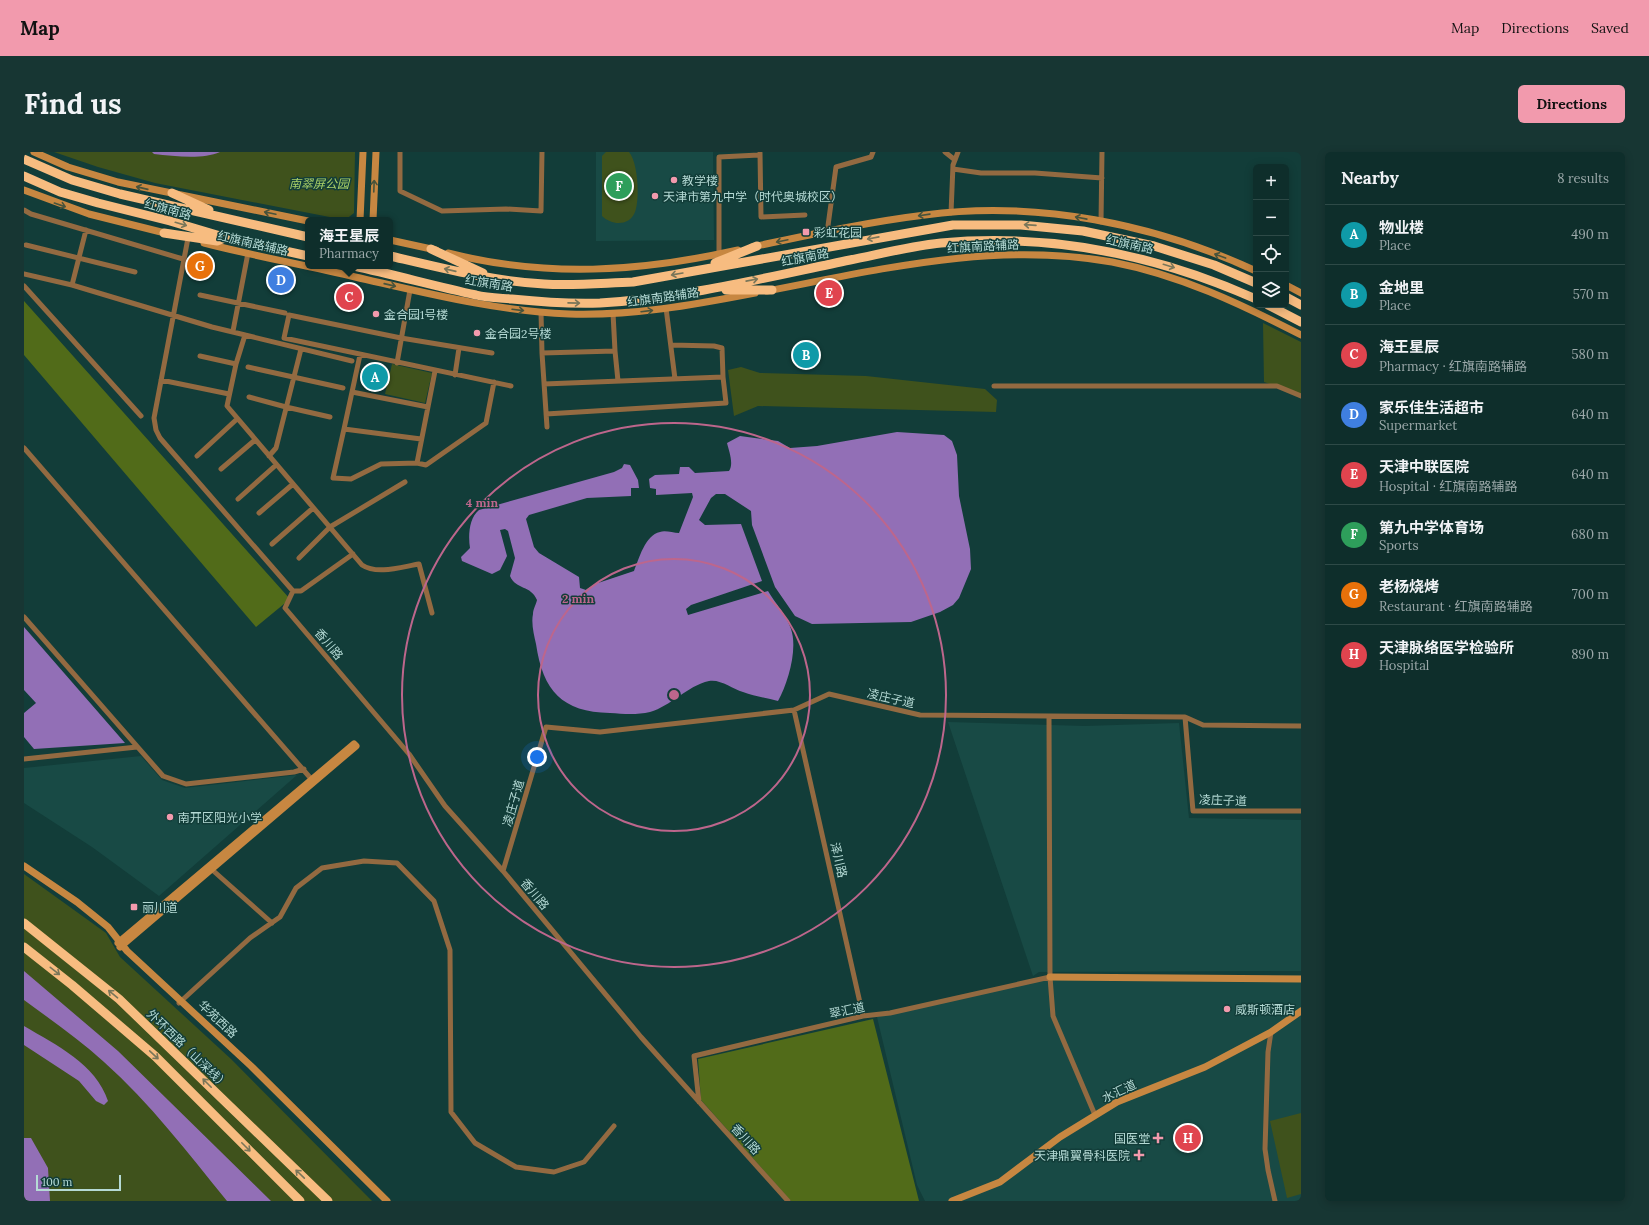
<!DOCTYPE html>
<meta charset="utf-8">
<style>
:root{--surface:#0e2e2b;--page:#173633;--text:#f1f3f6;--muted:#9ba8a9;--line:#2e4a47;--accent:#f29aad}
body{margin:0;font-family:Lora,"Noto Sans SC",serif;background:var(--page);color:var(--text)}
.controls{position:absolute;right:12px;top:12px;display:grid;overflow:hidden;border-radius:6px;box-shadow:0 2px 10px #0003}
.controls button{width:36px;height:36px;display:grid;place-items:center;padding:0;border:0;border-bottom:1px solid var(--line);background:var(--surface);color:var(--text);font:20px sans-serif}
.scale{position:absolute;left:12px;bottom:10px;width:85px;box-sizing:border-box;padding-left:4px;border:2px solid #b5dad5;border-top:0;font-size:11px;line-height:14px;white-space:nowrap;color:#b5dad5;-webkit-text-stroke:3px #123d39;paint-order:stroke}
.you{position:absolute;left:513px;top:605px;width:14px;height:14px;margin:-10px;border:3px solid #fff;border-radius:50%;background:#1a73e8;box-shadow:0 0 0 6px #1a73e833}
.badge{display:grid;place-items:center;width:26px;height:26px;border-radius:50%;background:var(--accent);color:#fff;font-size:13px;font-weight:700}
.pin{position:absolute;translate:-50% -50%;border:2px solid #fff;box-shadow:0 1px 4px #0006}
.popup{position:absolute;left:281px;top:65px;width:88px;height:52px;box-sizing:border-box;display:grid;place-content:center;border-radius:6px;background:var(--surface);filter:drop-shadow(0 1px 3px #0005);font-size:13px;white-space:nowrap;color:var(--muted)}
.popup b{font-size:15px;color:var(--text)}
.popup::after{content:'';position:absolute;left:50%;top:100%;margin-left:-8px;border:8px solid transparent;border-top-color:var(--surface)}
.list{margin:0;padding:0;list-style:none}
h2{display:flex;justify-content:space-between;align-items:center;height:52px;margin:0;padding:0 16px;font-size:17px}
h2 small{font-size:13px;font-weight:400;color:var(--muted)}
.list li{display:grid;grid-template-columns:26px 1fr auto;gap:12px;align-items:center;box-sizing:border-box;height:60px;padding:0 16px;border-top:1px solid var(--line)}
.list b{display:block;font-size:15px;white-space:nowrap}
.list p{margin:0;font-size:13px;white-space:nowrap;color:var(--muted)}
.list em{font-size:13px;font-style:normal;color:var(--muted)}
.icon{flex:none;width:22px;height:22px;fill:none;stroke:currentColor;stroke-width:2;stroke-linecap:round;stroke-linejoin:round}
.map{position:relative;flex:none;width:1277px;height:1049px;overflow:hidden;border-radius:6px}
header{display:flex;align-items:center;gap:24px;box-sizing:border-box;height:56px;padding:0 20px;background:var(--accent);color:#111}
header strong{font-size:19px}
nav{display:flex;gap:22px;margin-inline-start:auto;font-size:14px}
.intro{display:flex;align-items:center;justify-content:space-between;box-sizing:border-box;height:96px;padding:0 24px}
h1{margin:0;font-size:28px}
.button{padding:10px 18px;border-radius:6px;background:var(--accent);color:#111;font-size:14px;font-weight:700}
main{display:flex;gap:24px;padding:0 24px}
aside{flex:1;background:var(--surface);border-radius:6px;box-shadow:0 2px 10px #0003}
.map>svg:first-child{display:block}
.built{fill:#184a45}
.green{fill:#3f521c}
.forest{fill:#516b19}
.water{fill:#926fb6}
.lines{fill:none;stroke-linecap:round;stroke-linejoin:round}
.street{stroke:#936a41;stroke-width:5}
.secondary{stroke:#c78741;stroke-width:7}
.highway{stroke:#f7bc80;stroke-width:9}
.oneway{stroke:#48533b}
.oneway2{stroke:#797659}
.ring{fill:none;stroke:#bd668c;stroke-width:2}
.poi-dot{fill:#f29aad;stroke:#123d39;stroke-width:1.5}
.labels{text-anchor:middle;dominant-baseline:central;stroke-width:3;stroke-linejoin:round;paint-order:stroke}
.poi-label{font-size:12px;fill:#b5dad5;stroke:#123d39;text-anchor:start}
.park-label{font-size:12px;font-style:italic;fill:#abd167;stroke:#123d39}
.street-label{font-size:12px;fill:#b5dad5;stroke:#123d39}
.centre{fill:#bd668c;stroke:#123d39;stroke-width:2}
.ring-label{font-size:12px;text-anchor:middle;font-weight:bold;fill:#bd668c;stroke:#123d39;stroke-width:3;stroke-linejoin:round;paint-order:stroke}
</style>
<header>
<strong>Map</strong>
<nav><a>Map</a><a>Directions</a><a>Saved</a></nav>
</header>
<div class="intro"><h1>Find us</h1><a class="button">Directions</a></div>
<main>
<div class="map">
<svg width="1277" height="1049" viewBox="0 0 1277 1049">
<rect width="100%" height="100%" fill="#123d39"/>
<!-- built -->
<path class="built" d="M572 0H689L690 88 572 89Z
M924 570 1061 574 1155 571 1165 666 1277 668V819L1015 820 1009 824Z
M117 604 138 628 161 636 273 623 135 744 68 695 0 651V616Z
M1277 823V1049H901L893 1033 853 865 1020 825Z"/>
<!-- green -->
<path class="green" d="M30 0H331L330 61 321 68 131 31 74 15Z
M582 0H605C614 10 616 47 611 60 605 75 587 73 578 64V4Z
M1239 171 1277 190V243L1240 230Z
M368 212 408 221 401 251 361 242Z
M717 215 736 221 842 224 961 237 973 248 972 260 734 254 710 264 704 218Z
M0 722 82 781 96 805 207 907 348 1049H0Z
M1277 961V1042L1263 1046 1246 969Z"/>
<!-- forest -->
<path class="forest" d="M0 149 266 447 232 475 0 203Z
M849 867 895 1049H767L677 948 674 907Z"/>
<!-- water -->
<path class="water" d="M128 0H196C178 8 150 4 130 2Z
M873 280 920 283 928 289 933 303 935 344 946 397 947 417 935 446 929 453 916 460 887 470 788 472 771 464 751 435 728 373 727 359 701 342H692L687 346 675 368 681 373 717 372 738 429 667 453 662 457 664 463 744 439C751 451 763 464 767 477 774 497 764 531 754 549 743 546 730 544 719 540 708 537 697 527 685 529 663 534 647 554 626 560 613 563 600 562 586 561 538 560 519 539 512 492 510 483 507 471 509 462 509 457 512 453 513 448 507 433 492 438 486 424L491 406 484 379 481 377 476 378 483 404 476 418 468 422 438 409 437 405 446 396C444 384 445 366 455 358L590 320 598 316 600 312 606 313 614 328 615 336H607V344L563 346 505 363 502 367 510 395 515 401 555 425 556 436 562 438 571 432 610 419C615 407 621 383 636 380 641 378 649 381 655 381L669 345 668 341 632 343V337L626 336 625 327 631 323 655 322 656 315H665L671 321 705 319C710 312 705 299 703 291L716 284 754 289 766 296 793 294Z
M0 475 101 591 10 597 0 585V561L12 551 0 538Z
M0 819 94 899 247 1049H203C164 1001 126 951 80 910 55 887 27 868 0 848Z
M0 874C32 893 72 912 84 949L80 953 72 949 55 929 0 893Z
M0 986H7L24 1016 26 1049H0Z"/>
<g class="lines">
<!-- street -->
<path class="street" d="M376 0V39L418 59 482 57 517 59 518 0
M921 0 931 8
M736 1 737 65 781 63
M929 17 957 21H1011L1078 26
M0 58 7 62 159 107
M927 61 929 13 934 0
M1077 70 1078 0
M803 81 812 15 847 5 849 0
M164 86 130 266 132 278 136 286 269 439H277L329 402
M2 93 111 120
M695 102V5L735 3
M0 122 48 133 188 175 328 209
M48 133 62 78
M0 134 117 264
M176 143 261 161
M642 156 651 227
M517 160 518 201 591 199 589 161
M209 179 224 101
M221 183 212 212 203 254 338 413C353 423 377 415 395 412L408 461
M591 199 594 229
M468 201 377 186 265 163 260 186 487 234
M518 201 523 275
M336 203 320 277 397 287
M176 204 212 212
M373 211 386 138
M224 215 319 236
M431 223 435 196
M137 228 205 242
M520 232 699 225 698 196 690 194 647 193
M970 234H1253L1277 244
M328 240 404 255
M225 245 262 255 306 265
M522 262 702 251 699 225
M320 277 309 326 327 327 357 312 393 311 411 219
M0 296 289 629
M173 304 213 267
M245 304 252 296 277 197
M393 311 402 313 462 271 470 230
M197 317 231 288
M214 347 252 313
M235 361 269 332
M248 392 289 356
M275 406 306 375 381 330
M269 439 261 456 385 602 421 654 479 719 617 885 764 1049
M0 465 139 624 162 632 270 620 280 617
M770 558 839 864
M1025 565 1026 825 1029 864 1071 963
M1161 565 1179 573 1277 574
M0 607 113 595
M185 715 248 771
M479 719 522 575 576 580 770 558 805 542 896 563 1161 565 1169 659H1277
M155 851 226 786 256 765 272 736 298 716 340 709 373 711 410 749 426 798 427 960 451 991 492 1015 530 1020 560 1010 590 974
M1247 880 1244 900 1241 997 1244 1018 1251 1049
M675 950 670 904 839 864 866 861 1026 825"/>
<!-- secondary -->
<path class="secondary" d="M10 0 44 15 94 30 284 69
M0 38 65 62 145 82
M336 68 339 0
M349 68 352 0
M366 88 412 98
M180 91C230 104 281 113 331 125 402 141 472 159 545 162 608 164 669 153 731 141
M728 95C785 83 843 70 901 63 1013 48 1131 72 1232 119
M424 101C523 126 615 120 714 98
M1262 133 1277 141
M743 139C858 117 971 89 1088 110 1156 123 1217 152 1277 183
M0 714 53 750 84 775 103 799 227 914 363 1049
M94 791 330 592 332 594 96 795
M1026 825 1277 827
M928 1049 976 1030 1036 985 1093 950 1181 915 1247 880 1277 859"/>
<!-- highway -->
<path class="highway" d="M0 7 48 28 96 42 284 85
M0 24 36 40 74 51 146 69 203 86 284 104
M148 41 185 58
M140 81 193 89 198 87
M407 97 459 121
M366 104C417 116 468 129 520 132 549 134 579 131 609 130L929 73H997L1059 79 1130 94 1190 113 1232 131
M691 111 733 94
M330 114C371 123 411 134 452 143 463 146 476 146 488 147 517 150 547 152 576 151 660 146 744 125 826 108 856 102 887 94 917 91 1026 81 1133 103 1232 147
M702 138H748
M1262 145 1277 153
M1244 153 1277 170
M0 771 95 847 304 1049
M0 795 48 833 131 904 276 1049"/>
</g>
<!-- one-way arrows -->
<defs><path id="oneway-shaft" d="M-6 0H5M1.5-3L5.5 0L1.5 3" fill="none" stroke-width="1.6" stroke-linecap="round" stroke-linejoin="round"/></defs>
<g class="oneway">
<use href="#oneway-shaft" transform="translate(350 34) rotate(-88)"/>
<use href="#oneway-shaft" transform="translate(118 36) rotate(-167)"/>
<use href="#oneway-shaft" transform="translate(36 53) rotate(19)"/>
<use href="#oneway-shaft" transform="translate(246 61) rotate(-168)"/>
<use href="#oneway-shaft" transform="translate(900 63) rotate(172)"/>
<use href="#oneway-shaft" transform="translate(1057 66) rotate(-169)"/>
<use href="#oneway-shaft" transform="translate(758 89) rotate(168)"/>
<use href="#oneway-shaft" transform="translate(1196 104) rotate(-160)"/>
<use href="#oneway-shaft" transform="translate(366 133) rotate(13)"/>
<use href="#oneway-shaft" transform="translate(494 158) rotate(7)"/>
<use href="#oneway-shaft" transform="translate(623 159) rotate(-7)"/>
</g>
<g class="oneway2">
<use href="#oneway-shaft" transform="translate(157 72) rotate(16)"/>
<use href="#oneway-shaft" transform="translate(1006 73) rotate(-176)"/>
<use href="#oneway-shaft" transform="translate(849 86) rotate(169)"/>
<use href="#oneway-shaft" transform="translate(1145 114) rotate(17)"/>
<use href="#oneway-shaft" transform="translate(426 118) rotate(-167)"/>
<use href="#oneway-shaft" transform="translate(653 122) rotate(170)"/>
<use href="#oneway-shaft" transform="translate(728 128) rotate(-11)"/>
<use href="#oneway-shaft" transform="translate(550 151) rotate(1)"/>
<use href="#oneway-shaft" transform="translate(31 819) rotate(38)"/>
<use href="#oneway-shaft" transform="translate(89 842) rotate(-140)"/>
<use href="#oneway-shaft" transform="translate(130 903) rotate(43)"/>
<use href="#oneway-shaft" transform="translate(183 931) rotate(-135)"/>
<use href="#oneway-shaft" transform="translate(222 995) rotate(45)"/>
<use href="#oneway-shaft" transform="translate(276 1022) rotate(-136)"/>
</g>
<!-- distance rings -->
<g class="ring">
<circle cx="650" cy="543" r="136"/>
<circle cx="650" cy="543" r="272"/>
</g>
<!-- markers -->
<g class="poi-dot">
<circle cx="650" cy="28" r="4"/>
<circle cx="631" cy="44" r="4"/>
<rect x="778" y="76" width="8" height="8" rx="2"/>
<circle cx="352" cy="162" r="4"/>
<circle cx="453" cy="181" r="4"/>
<circle cx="146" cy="665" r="4"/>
<rect x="106" y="751" width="8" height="8" rx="2"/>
<circle cx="1203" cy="857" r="4"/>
<path d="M1132 980h4v4h4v4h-4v4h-4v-4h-4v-4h4z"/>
<path d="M1113 997h4v4h4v4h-4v4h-4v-4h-4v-4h4z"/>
</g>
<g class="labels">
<!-- poi labels -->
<g class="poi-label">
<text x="658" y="28">教学楼</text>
<text x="639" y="44">天津市第九中学（时代奥城校区）</text>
<text x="790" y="80">彩虹花园</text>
<text x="360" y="162">金合园1号楼</text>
<text x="461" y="181">金合园2号楼</text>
<text x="154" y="665">南开区阳光小学</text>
<text x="118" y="755">丽川道</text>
<text x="1211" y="857">威斯顿酒店</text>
<text x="1126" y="986" text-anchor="end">国医堂</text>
<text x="1106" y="1003" text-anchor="end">天津鼎翼骨科医院</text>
</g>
<!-- park labels -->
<g class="park-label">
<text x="295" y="31">南翠屏公园</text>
</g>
<!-- street labels -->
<g class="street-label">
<text transform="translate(144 57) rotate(15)">红旗南路</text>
<text transform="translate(229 91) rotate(13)">红旗南路辅路</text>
<text transform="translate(1106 92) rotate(12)">红旗南路</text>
<text transform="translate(959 94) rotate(-3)">红旗南路辅路</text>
<text transform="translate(781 105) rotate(-11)">红旗南路</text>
<text transform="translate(465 131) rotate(9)">红旗南路</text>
<text transform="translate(639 145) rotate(-8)">红旗南路辅路</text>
<text transform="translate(305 492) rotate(50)">香川路</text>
<text transform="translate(867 546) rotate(13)">凌庄子道</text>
<text transform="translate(1199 648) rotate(2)">凌庄子道</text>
<text transform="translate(489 651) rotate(-74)">凌庄子道</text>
<text transform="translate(815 708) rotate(77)">泽川路</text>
<text transform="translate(511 742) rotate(50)">香川路</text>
<text transform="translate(823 858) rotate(-12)">翠汇道</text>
<text transform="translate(194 867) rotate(43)">华苑西路</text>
<text transform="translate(164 897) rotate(44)">外环西路（山深线）</text>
<text transform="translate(1095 939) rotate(-25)">水汇道</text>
<text transform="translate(722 987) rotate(48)">香川路</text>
</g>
</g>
<circle cx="650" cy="543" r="6" class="centre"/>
<g class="ring-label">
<text x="458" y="355">4 min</text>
<text x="554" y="451">2 min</text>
</g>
</svg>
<div class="controls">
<button>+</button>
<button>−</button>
<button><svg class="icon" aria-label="locate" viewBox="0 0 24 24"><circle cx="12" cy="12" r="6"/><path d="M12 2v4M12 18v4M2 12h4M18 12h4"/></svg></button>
<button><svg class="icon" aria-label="layers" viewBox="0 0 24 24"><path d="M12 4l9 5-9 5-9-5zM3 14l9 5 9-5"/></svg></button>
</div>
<div class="scale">100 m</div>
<div class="you"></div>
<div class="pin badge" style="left:351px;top:225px;background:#0f9aa8">A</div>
<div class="pin badge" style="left:782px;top:203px;background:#0f9aa8">B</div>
<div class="pin badge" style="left:325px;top:145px;background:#e0444e">C</div>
<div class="popup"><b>海王星辰</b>Pharmacy</div>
<div class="pin badge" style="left:257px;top:128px;background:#3f7fe0">D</div>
<div class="pin badge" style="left:805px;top:141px;background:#e0444e">E</div>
<div class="pin badge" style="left:595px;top:34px;background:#2e9e5b">F</div>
<div class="pin badge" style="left:176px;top:114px;background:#e8710a">G</div>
<div class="pin badge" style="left:1164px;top:986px;background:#e0444e">H</div>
</div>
<aside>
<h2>Nearby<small>8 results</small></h2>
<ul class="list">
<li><span class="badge" style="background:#0f9aa8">A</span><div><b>物业楼</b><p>Place</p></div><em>490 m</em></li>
<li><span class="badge" style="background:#0f9aa8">B</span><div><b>金地里</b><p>Place</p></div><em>570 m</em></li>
<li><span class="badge" style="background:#e0444e">C</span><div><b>海王星辰</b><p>Pharmacy · 红旗南路辅路</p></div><em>580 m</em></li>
<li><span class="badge" style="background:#3f7fe0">D</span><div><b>家乐佳生活超市</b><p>Supermarket</p></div><em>640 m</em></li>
<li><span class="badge" style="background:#e0444e">E</span><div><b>天津中联医院</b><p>Hospital · 红旗南路辅路</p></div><em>640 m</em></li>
<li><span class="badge" style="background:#2e9e5b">F</span><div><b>第九中学体育场</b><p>Sports</p></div><em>680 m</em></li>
<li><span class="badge" style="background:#e8710a">G</span><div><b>老杨烧烤</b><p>Restaurant · 红旗南路辅路</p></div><em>700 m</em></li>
<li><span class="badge" style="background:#e0444e">H</span><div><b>天津脉络医学检验所</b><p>Hospital</p></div><em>890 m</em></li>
</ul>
</aside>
</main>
